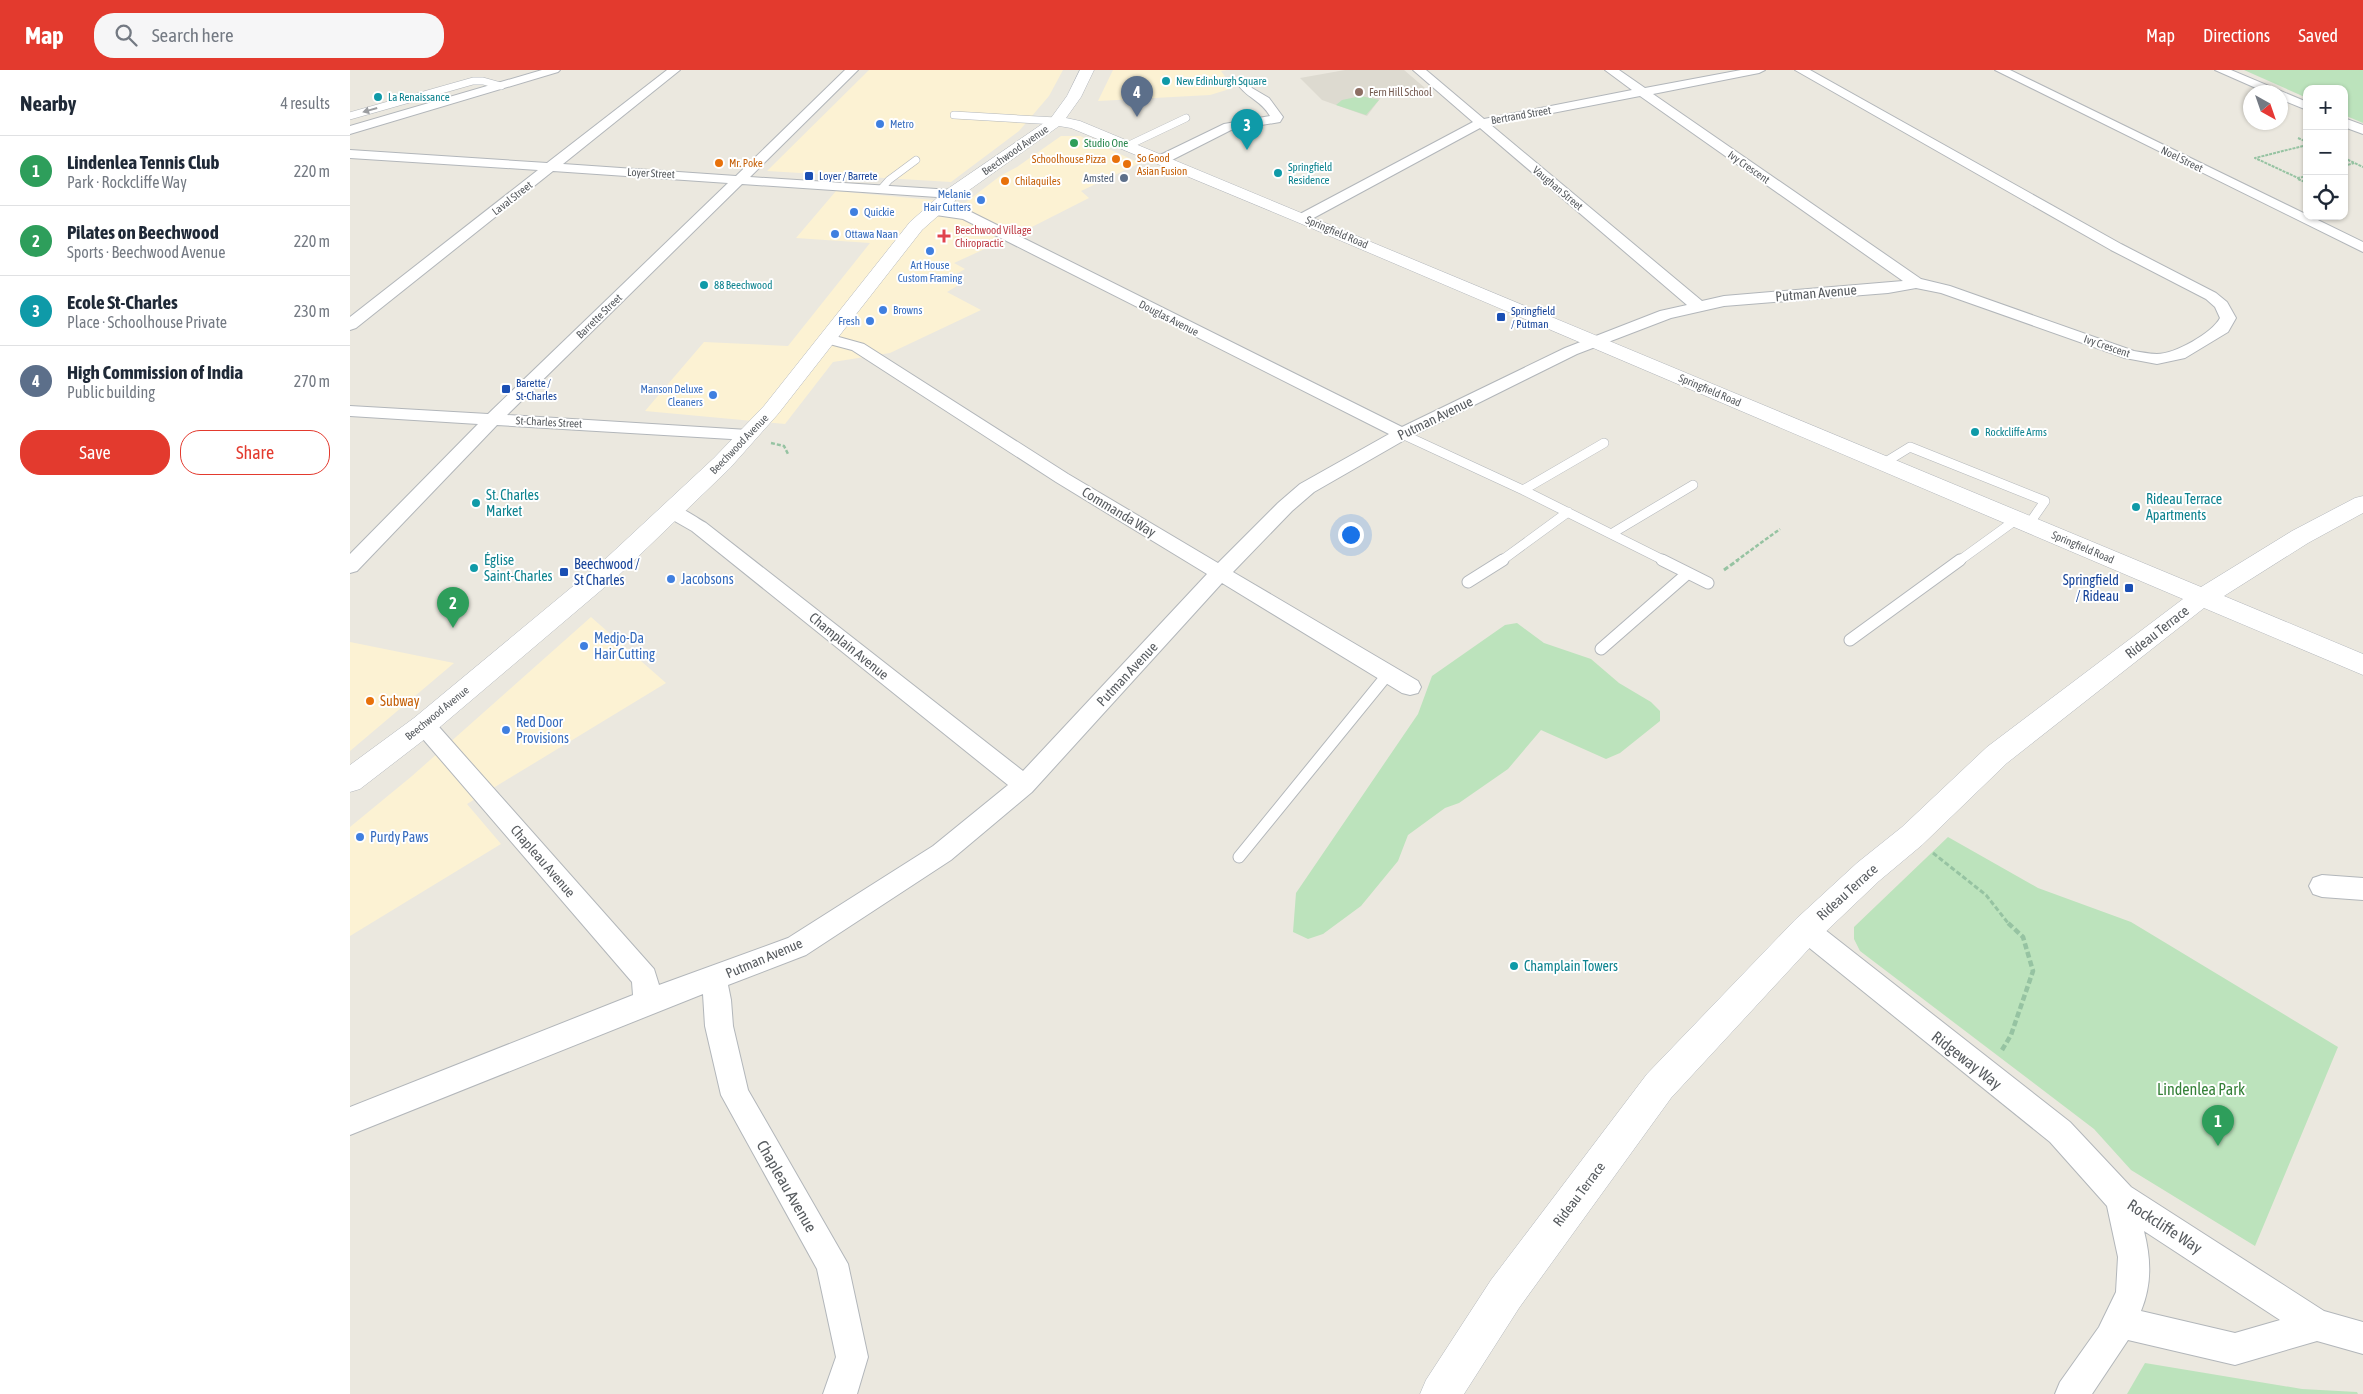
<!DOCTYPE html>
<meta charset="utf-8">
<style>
:root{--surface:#fff;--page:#f6f6f7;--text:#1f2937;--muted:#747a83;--line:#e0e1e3;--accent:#e33a2e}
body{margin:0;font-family:"Asap Condensed",sans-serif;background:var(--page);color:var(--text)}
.controls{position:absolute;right:15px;top:15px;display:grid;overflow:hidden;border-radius:10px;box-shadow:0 1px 4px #0004}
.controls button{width:45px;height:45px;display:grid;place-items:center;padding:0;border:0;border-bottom:1px solid var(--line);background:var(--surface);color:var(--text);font:25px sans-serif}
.compass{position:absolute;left:1893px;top:15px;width:45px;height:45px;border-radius:50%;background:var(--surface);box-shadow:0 1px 4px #0004;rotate:140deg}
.you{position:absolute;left:1000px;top:464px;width:18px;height:18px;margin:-12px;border:4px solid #fff;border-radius:50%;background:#1a73e8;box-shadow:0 0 0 8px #1a73e833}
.badge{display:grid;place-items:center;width:32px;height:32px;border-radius:50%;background:var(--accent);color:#fff;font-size:16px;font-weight:700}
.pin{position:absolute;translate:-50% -41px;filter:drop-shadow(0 1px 2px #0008)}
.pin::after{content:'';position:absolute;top:26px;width:18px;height:15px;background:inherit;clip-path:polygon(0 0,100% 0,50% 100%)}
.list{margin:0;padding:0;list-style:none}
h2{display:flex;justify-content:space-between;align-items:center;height:65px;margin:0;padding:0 20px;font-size:21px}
h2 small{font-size:16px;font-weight:400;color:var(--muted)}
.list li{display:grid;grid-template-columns:32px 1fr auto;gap:15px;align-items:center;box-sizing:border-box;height:70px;padding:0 20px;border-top:1px solid var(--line)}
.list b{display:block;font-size:19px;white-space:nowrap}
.list p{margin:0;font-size:16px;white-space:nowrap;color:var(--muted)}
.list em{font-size:16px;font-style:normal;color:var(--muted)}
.actions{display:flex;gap:10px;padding:15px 20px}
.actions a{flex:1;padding:11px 0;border:1px solid var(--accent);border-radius:20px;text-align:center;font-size:18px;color:var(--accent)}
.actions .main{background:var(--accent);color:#fff}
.icon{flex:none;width:28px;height:28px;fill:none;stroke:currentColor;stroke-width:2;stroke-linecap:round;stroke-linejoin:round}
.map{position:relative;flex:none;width:2013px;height:1324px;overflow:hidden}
header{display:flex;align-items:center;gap:30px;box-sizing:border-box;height:70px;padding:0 25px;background:var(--accent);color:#fff}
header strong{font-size:24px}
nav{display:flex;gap:28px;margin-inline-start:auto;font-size:18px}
.search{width:350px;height:45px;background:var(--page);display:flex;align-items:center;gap:12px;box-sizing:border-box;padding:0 18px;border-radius:20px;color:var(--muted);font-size:19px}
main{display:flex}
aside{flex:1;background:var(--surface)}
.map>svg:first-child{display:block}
.commercial{fill:#fcf2d3}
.education{fill:#dddad0}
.green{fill:#bce3bc}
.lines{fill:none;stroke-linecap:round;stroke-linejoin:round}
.lane-far2-casing{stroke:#b2b6ba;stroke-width:8}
.lane-far1-casing{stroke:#b2b6ba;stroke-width:10}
.lane-casing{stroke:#b2b6ba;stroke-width:13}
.street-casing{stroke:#b2b6ba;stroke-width:2}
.secondary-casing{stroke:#b3b7bc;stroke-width:1}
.path-far3{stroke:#96c3a2;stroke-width:2;stroke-dasharray:3 1;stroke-linecap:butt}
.path-far2{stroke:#96c3a2;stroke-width:2.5;stroke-dasharray:4 2;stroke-linecap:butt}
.path-far1{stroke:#96c3a2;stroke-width:3;stroke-dasharray:5 2.5;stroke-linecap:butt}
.path{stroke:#96c3a2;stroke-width:4.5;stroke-dasharray:6 3;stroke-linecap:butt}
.lane-far2{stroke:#fff;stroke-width:7}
.lane-far1{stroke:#fff;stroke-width:9}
.lane{stroke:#fff;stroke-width:11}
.street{fill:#fff;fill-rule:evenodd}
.secondary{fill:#fff;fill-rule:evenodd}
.oneway{fill:#9b9da0}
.culture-dot{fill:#0f9aa8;stroke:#fff;stroke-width:2}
.education-dot{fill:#8d6e63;stroke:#fff;stroke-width:2}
.shop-dot{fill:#3f7fe0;stroke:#fff;stroke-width:2}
.leisure-dot{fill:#2e9e5b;stroke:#fff;stroke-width:2}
.food-dot{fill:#e8710a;stroke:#fff;stroke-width:2}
.transit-dot{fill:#1a4fb4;stroke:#fff;stroke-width:2}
.service-dot{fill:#5c6f8a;stroke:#fff;stroke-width:2}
.health-dot{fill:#e0444e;stroke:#fff;stroke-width:2}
.labels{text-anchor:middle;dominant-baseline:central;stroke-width:4;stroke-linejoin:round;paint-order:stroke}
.far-culture-label{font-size:11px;fill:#0d838f;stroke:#fff;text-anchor:start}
.far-education-label{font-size:11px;fill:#785e54;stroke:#fff;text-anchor:start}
.far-street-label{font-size:11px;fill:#585c60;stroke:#fff}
.far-shop-label{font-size:11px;fill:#366cbe;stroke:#fff;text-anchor:start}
.far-leisure-label{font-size:11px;fill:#27864d;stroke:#fff;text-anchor:start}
.far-food-label{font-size:11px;fill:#c56008;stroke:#fff;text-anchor:start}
.far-transit-label{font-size:11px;fill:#164399;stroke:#fff;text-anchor:start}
.far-service-label{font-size:11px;fill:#4e5e75;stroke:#fff;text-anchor:end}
.far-health-label{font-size:11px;fill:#be3a42;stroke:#fff;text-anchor:start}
.street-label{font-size:14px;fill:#585c60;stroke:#fff}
.culture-label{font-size:14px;fill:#0d838f;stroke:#fff;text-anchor:start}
.transit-label{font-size:14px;fill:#164399;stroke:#fff;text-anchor:start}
.shop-label{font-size:14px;fill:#366cbe;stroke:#fff;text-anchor:start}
.food-label{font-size:14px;fill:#c56008;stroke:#fff;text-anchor:start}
.near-street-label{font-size:16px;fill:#585c60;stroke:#fff}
.near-park-label{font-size:16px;fill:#368139;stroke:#fff}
</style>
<header>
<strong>Map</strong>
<div class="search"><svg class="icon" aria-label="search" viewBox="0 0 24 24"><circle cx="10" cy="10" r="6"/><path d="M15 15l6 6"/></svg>Search here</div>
<nav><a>Map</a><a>Directions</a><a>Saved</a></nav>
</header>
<main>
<aside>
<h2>Nearby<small>4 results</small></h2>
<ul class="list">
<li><span class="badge" style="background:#2e9e5b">1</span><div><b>Lindenlea Tennis Club</b><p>Park · Rockcliffe Way</p></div><em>220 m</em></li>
<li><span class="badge" style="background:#2e9e5b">2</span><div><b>Pilates on Beechwood</b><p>Sports · Beechwood Avenue</p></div><em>220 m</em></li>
<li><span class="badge" style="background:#0f9aa8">3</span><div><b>Ecole St-Charles</b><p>Place · Schoolhouse Private</p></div><em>230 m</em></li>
<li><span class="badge" style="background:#5c6f8a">4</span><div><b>High Commission of India</b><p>Public building</p></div><em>270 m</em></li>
</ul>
<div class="actions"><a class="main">Save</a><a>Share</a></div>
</aside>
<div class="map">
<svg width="2013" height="1324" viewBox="0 0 2013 1324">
<rect width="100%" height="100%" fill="#ebe8df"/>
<!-- commercial -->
<path class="commercial" d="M519 0H713L699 26 669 61 601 112 417 101Z
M763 0H877L871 1 883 18 860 25 748 31Z
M711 66H730L790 93 731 121 739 128 672 162 604 193 615 199 603 206 612 213 597 222 631 240 540 283 483 292 435 354 295 341 354 272 438 276 520 173 446 168 486 121 615 133 650 106 667 97Z
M241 547 316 613 117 734 151 774 0 866V757L62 706Z
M0 572 104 593 0 681Z"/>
<!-- education -->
<path class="education" d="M995 0H1054L1075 18 1032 26 1017 46 972 30 950 8Z"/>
<!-- green -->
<path class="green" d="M1894 0H2013V53L1994 45V19H1957V28Z
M1011 26 1029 30 1016 45 986 35 992 30Z
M1167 553 1194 573 1241 589 1269 613 1301 632 1310 641V651L1270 683 1256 689 1191 660 1158 699 1109 733 1095 738 1058 765 1048 791 1011 836 973 864 958 869 943 862 946 823 1068 644 1082 606 1155 555Z
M1598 767 1688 818 1781 852 1988 977 1905 1176 1781 1100 1744 1059 1510 881 1504 869V857Z
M1795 1293 1952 1319 2007 1322 2008 1324H1777Z"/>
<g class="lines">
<defs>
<path id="lane-far2" d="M604 45 706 51
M0 46 123 11H133L151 16
M777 76 836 48
M532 118 539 110 566 90"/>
<path id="lane-far1" d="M1052 364 1173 420 1315 491
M1534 393 1560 377 1695 431 1679 454
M1173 420 1254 373
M1261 464 1343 415
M1151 491 1218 442
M1609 491 1667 449"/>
<path id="lane" d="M1312 490 1358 513
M1118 512 1153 490
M1500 570 1610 490
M1251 579 1338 503
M889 787 1038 604"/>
<path id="street" d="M192 0H210L208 2 0 64V56Z
M317 0H330L213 94 386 106 495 0H508L400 107 602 120 609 124 602 128 392 114 157 345 398 360 404 361 407 365 404 369 398 370 147 355 7 501 0 503V484L128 354 0 346V336L138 344 378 113 203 101 6 258 0 260V247L188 100 0 88V80L197 93Z
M1063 0H1076L1134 49 1282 20 1255 0H1269L1295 18 1391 0H1415L1409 3 1303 24 1571 209 1600 216 1784 281C1791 282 1800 284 1807 284 1825 284 1862 263 1870 248L1865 237 1856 229 1761 180 1445 0H1460L1771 174 1866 223 1877 232 1886 248 1878 262 1835 288 1807 294 1775 288 1591 223 1566 218 1538 223 1374 236 1321 248 1227 284 1058 368 964 422 942 441 883 502 1068 611 1071 617 1068 623 1060 625 1052 623 872 513 682 722 601 790 456 885 378 915 381 930 383 956 398 1020 498 1194 518 1287 507 1324H473L486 1287 467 1199 371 1025 355 956 353 924 0 1065V1037L283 925 282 912 66 661 63 655 66 649 74 646 82 649 304 899 309 915 438 868 583 776 658 715 342 461 314 445 312 441 314 437C329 433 343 446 356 453L673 701 857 504 706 412 502 280 472 272 470 269 472 266 478 264 514 274 718 404 868 493 928 433 950 414 1039 364 613 149 579 144 577 141 579 138 584 137 621 142 1052 357 1215 278 1310 241 1337 235 1130 58 958 151H948L946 148 948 145 1123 52ZM1290 26 1553 211 1374 226 1352 231 1141 55Z
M1645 0H1660L2013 172V182Z
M1865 0H1881L1957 32V40L1930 29V22H1915Z
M893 9 897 10 902 18 919 28 933 47 930 52 881 60 816 93H806L804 90 806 87 874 54 920 46C911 30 895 27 887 13Z
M1994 48 2013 55V64L1994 57Z
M1972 805 2013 808V830L1972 827 1963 824 1959 816 1963 808Z
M1456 849 1465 852 1720 1052 1781 1117 1974 1241 2013 1252V1284L1967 1271 1885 1295 1778 1270 1742 1324H1705L1710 1312 1749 1257 1766 1222 1768 1187 1757 1136 1700 1072 1447 868 1443 860 1447 852ZM1794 1161 1930 1250 1885 1263 1791 1241C1802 1214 1801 1189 1794 1161Z"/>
<path id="secondary" d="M730 0H744L731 27 716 48 730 51 1851 517 1942 461 2005 428 2013 426V443L1958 473 1874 526 2013 584V605L1854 538 1657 693 1572 775 1529 811 1467 870 1321 1028 1169 1238 1114 1324H1070L1076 1310 1141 1210 1297 1004 1445 850 1507 793 1552 757 1637 677 1833 529 947 152 721 58 709 56 608 128 572 160 428 344 380 398 269 505 84 662 10 719 0 722V695L64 648 251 493 364 388 414 336 560 152 596 120 701 48 717 26Z"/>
</defs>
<!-- lane-far2 casing -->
<use href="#lane-far2" class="lane-far2-casing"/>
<!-- lane-far1 casing -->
<use href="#lane-far1" class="lane-far1-casing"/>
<!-- lane casing -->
<use href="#lane" class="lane-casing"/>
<!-- street casing -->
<use href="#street" class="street-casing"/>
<!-- secondary casing -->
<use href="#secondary" class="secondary-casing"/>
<!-- path-far3 -->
<path class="path-far3" d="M1948 68 1957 72
M1957 75 1905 88 1948 108 1957 106
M1994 88 2013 97
M1994 96 2004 93
M1948 109 1957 113"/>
<!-- path-far2 -->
<path class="path-far2" d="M421 373 434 376 438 384
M1386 491 1430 459"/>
<!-- path-far1 -->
<path class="path-far1" d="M1374 500 1388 490
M1583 783 1636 825 1658 853"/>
<!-- path -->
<path class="path" d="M1652 980 1661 965 1683 901 1673 867 1657 852"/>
<!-- lane-far2 -->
<use href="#lane-far2" class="lane-far2"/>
<!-- lane-far1 -->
<use href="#lane-far1" class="lane-far1"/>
<!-- lane -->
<use href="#lane" class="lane"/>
<!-- street -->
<use href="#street" class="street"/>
<!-- secondary -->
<use href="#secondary" class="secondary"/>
</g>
<!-- one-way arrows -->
<defs><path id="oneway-solid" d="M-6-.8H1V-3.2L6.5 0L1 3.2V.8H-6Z" transform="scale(1.25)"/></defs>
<use class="oneway" href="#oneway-solid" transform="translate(20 40) rotate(164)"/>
<!-- markers -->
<g class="culture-dot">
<circle cx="816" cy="11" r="5"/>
<circle cx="28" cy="27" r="5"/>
<circle cx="928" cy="103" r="5"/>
<circle cx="354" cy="215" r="5"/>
<circle cx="1625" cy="362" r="5"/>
<circle cx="126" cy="433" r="5"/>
<circle cx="1786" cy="437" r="5"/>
<circle cx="124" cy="498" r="5"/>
<circle cx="1164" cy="896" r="5"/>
</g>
<circle class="education-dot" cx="1009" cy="22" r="5"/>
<g class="shop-dot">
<circle cx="530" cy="54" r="5"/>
<circle cx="631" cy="130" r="5"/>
<circle cx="504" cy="142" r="5"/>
<circle cx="485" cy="164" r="5"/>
<circle cx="580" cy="181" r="5"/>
<circle cx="533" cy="240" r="5"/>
<circle cx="520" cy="251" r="5"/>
<circle cx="363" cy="325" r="5"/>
<circle cx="321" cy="509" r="5"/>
<circle cx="234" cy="576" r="5"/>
<circle cx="156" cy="660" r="5"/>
<circle cx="10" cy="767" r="5"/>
</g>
<circle class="leisure-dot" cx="724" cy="73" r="5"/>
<g class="food-dot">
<circle cx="766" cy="89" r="5"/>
<circle cx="369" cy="93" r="5"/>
<circle cx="777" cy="94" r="5"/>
<circle cx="655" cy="111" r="5"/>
<circle cx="20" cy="631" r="5"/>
</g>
<g class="transit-dot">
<rect x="454" y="101" width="10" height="10" rx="2.5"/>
<rect x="1146" y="242" width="10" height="10" rx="2.5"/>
<rect x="151" y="314" width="10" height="10" rx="2.5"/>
<rect x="209" y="497" width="10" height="10" rx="2.5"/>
<rect x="1774" y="513" width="10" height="10" rx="2.5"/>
</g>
<circle class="service-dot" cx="774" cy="108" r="5"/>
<path class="health-dot" d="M591.5 158.5h5v5h5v5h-5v5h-5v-5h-5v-5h5z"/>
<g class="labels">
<!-- far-culture labels -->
<g class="far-culture-label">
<text x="826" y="11">New Edinburgh Square</text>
<text x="38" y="27">La Renaissance</text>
<text x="938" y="97">Springfield<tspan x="938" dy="13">Residence</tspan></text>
<text x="364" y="215">88 Beechwood</text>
<text x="1635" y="362">Rockcliffe Arms</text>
</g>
<!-- far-education labels -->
<g class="far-education-label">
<text x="1019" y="22">Fern Hill School</text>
</g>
<!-- far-street labels -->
<g class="far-street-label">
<text transform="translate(1171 45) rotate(-10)">Bertrand Street</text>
<text transform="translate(665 80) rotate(-35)">Beechwood Avenue</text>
<text transform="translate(1832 89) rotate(26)">Noel Street</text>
<text transform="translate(1399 97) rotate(35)">Ivy Crescent</text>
<text transform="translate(301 103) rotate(3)">Loyer Street</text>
<text transform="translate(1208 118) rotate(40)">Vaughan Street</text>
<text transform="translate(162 128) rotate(-38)">Laval Street</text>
<text transform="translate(987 162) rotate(23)">Springfield Road</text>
<text transform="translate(249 246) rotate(-44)">Barrette Street</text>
<text transform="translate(819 248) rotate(27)">Douglas Avenue</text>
<text transform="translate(1757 276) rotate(19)">Ivy Crescent</text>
<text transform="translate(1360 320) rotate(23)">Springfield Road</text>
<text transform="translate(199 352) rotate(3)">St-Charles Street</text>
<text transform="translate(389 374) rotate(-46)">Beechwood Avenue</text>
<text transform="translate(1733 477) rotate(23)">Springfield Road</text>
<text transform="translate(87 643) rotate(-39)">Beechwood Avenue</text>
</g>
<!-- far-shop labels -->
<g class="far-shop-label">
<text x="540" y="54">Metro</text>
<text x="621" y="124" text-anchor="end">Melanie<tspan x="621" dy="13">Hair Cutters</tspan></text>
<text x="514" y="142">Quickie</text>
<text x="495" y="164">Ottawa Naan</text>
<text x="580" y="195" text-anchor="middle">Art House<tspan x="580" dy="13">Custom Framing</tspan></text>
<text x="543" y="240">Browns</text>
<text x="510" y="251" text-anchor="end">Fresh</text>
<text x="353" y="319" text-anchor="end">Manson Deluxe<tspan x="353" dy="13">Cleaners</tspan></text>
</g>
<!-- far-leisure labels -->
<g class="far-leisure-label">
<text x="734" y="73">Studio One</text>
</g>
<!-- far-food labels -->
<g class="far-food-label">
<text x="787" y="88">So Good<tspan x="787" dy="13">Asian Fusion</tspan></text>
<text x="756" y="89" text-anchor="end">Schoolhouse Pizza</text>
<text x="379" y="93">Mr. Poke</text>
<text x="665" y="111">Chilaquiles</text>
</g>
<!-- far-transit labels -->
<g class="far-transit-label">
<text x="469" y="106">Loyer / Barrete</text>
<text x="1161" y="241">Springfield<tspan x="1161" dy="13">/ Putman</tspan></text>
<text x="166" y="313">Barette /<tspan x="166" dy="13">St-Charles</tspan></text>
</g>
<!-- far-service labels -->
<g class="far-service-label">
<text x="764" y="108">Amsted</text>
</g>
<!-- far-health labels -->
<g class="far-health-label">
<text x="605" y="160">Beechwood Village<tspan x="605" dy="13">Chiropractic</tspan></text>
</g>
<!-- street labels -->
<g class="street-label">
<text transform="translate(1466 223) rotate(-5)">Putman Avenue</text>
<text transform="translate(1085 348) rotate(-26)">Putman Avenue</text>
<text transform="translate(769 442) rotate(31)">Commanda Way</text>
<text transform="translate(1807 562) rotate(-38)">Rideau Terrace</text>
<text transform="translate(499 576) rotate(39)">Champlain Avenue</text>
<text transform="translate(777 604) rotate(-47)">Putman Avenue</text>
<text transform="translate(193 791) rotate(49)">Chapleau Avenue</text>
<text transform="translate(1497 822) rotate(-42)">Rideau Terrace</text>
<text transform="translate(414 888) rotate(-23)">Putman Avenue</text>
<text transform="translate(1229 1124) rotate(-53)">Rideau Terrace</text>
</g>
<!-- culture labels -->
<g class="culture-label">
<text x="136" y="425">St. Charles<tspan x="136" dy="16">Market</tspan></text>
<text x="1796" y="429">Rideau Terrace<tspan x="1796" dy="16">Apartments</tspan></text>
<text x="134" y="490">Église<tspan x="134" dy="16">Saint-Charles</tspan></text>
<text x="1174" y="896">Champlain Towers</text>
</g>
<!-- transit labels -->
<g class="transit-label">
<text x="224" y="494">Beechwood /<tspan x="224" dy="16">St Charles</tspan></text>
<text x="1769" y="510" text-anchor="end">Springfield<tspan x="1769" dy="16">/ Rideau</tspan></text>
</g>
<!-- shop labels -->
<g class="shop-label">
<text x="331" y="509">Jacobsons</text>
<text x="244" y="568">Medjo-Da<tspan x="244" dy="16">Hair Cutting</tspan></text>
<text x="166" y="652">Red Door<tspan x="166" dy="16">Provisions</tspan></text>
<text x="20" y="767">Purdy Paws</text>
</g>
<!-- food labels -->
<g class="food-label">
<text x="30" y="631">Subway</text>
</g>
<!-- near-street labels -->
<g class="near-street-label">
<text transform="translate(1617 990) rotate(38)">Ridgeway Way</text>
<text transform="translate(437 1116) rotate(60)">Chapleau Avenue</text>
<text transform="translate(1815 1156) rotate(33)">Rockcliffe Way</text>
</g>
<!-- near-park labels -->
<g class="near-park-label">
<text x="1851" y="1019">Lindenlea Park</text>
</g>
</g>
</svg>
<div class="controls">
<button>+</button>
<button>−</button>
<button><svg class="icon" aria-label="locate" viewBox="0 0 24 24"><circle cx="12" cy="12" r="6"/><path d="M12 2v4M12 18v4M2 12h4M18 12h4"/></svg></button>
</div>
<svg class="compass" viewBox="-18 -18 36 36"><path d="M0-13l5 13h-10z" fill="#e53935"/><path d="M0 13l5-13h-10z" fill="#747a83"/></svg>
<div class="you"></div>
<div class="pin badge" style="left:1868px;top:1076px;background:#2e9e5b">1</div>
<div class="pin badge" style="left:103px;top:558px;background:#2e9e5b">2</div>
<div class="pin badge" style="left:897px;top:80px;background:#0f9aa8">3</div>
<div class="pin badge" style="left:787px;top:47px;background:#5c6f8a">4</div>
</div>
</main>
